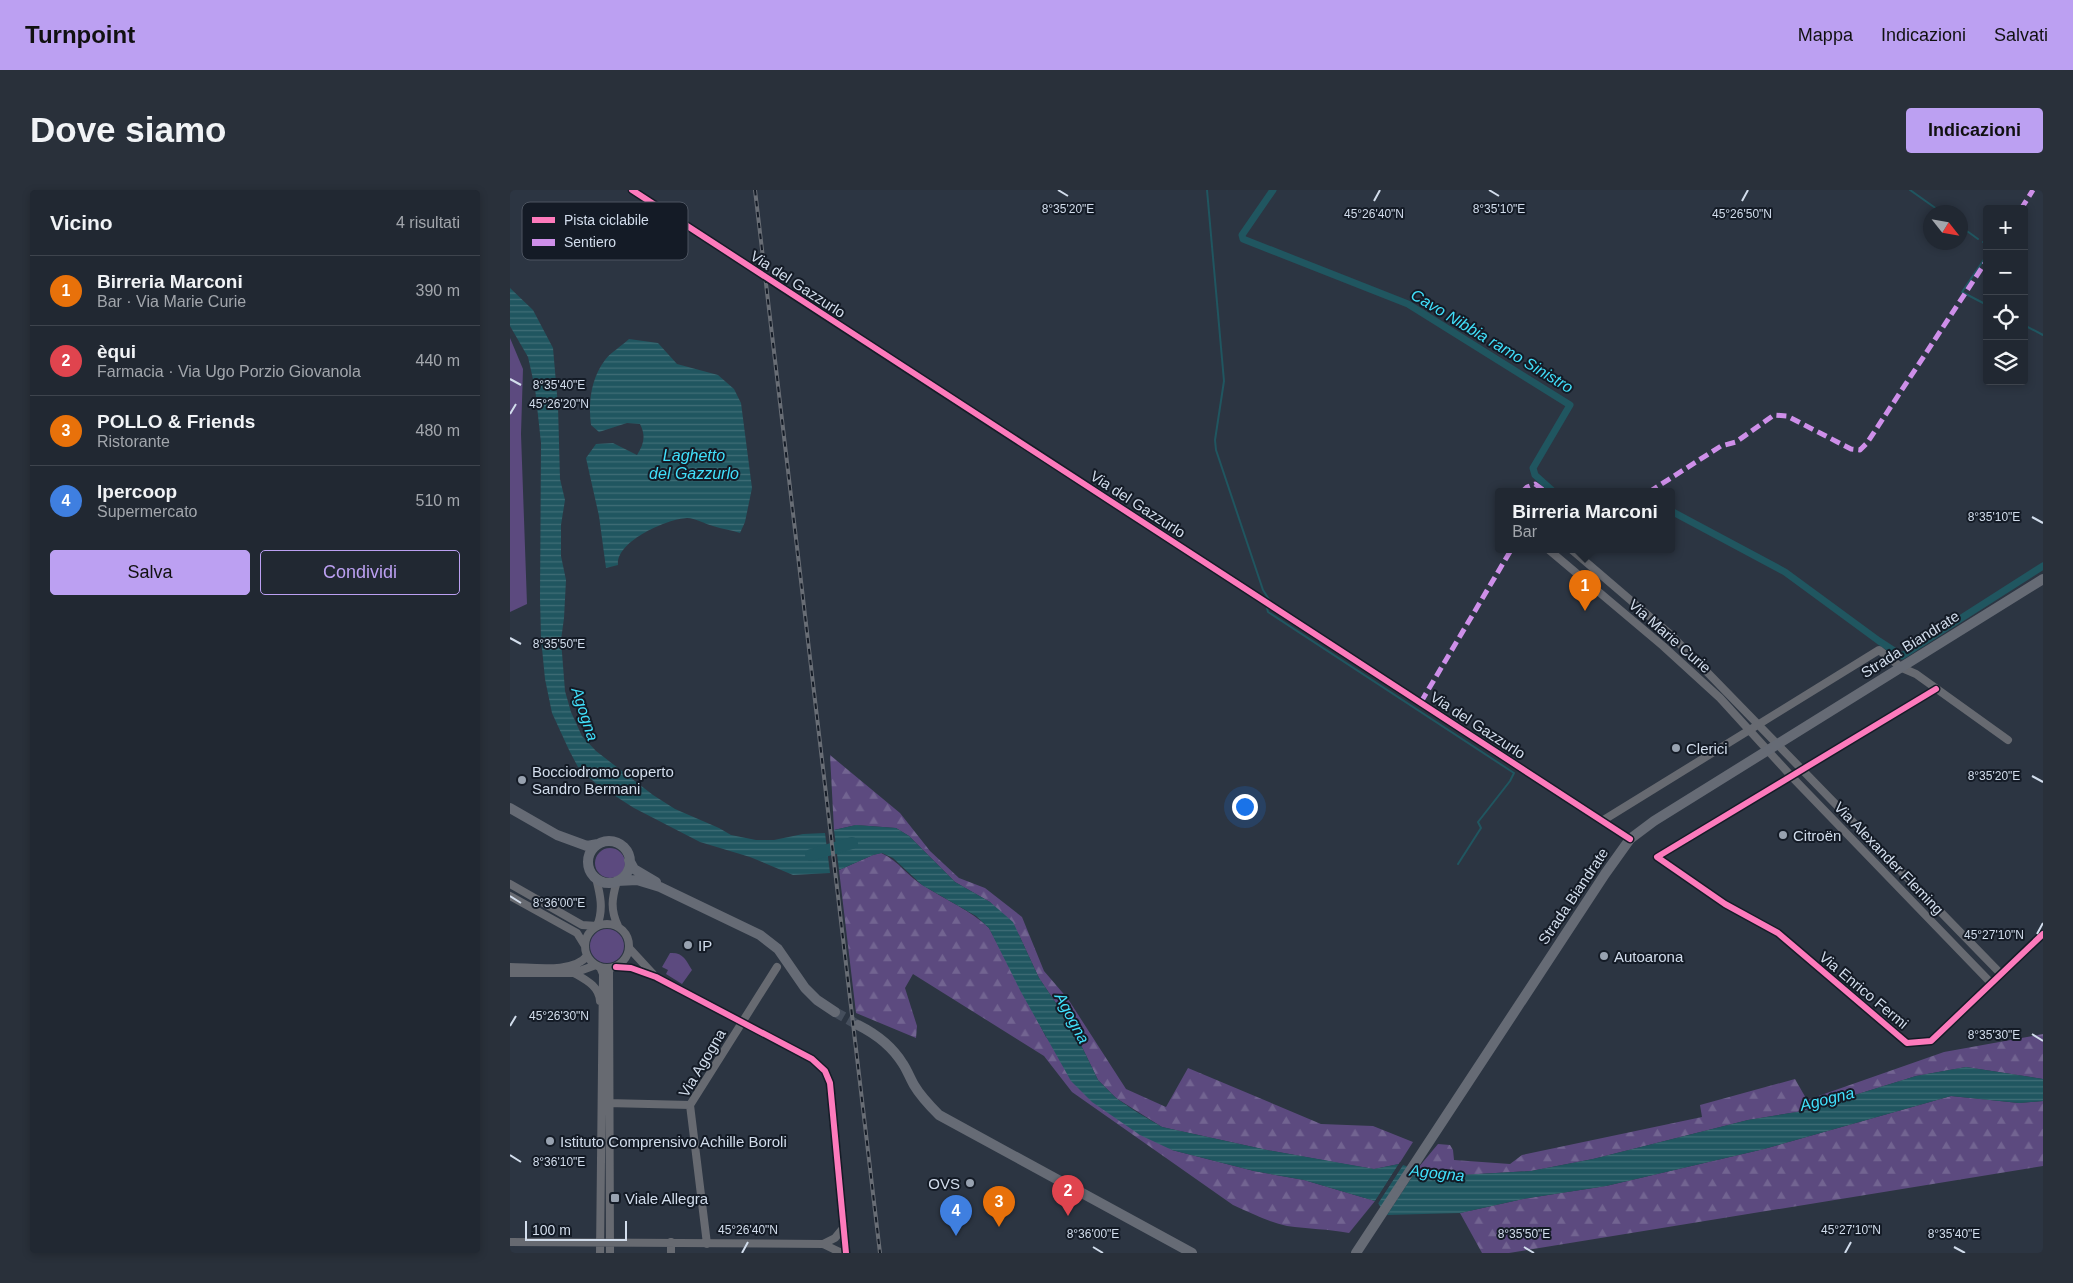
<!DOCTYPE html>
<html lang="it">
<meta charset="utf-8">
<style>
:root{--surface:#212832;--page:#29303a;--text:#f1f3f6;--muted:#a2a6ac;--line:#3e444d;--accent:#bca0f2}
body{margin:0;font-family:Arial,sans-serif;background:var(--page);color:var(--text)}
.controls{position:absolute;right:15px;top:15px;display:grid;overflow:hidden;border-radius:5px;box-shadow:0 2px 8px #0003}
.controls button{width:45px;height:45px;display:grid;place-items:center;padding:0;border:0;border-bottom:1px solid var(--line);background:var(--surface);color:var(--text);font:25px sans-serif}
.compass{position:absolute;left:1413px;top:15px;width:45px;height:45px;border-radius:50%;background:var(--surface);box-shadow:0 2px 8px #0003;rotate:121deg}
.scale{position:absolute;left:15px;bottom:12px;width:102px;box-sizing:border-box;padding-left:5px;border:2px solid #d2ddec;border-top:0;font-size:14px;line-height:18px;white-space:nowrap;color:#d2ddec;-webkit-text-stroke:4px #141b26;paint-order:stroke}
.you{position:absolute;left:734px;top:616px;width:18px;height:18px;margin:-12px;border:4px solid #fff;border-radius:50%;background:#1a73e8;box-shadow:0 0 0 8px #1a73e833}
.badge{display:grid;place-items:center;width:32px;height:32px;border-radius:50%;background:var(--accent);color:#fff;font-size:16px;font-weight:700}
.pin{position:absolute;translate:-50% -41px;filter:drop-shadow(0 1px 2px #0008)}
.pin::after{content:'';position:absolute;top:26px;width:18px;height:15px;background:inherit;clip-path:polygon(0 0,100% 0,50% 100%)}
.popup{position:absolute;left:985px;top:298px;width:180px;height:65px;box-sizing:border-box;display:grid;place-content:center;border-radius:5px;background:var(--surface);filter:drop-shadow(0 1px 4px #0005);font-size:16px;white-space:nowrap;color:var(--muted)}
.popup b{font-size:19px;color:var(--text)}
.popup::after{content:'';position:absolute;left:50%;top:100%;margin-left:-10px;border:10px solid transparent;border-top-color:var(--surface)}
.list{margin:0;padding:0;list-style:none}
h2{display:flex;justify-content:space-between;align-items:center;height:65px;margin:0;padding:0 20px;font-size:21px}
h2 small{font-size:16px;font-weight:400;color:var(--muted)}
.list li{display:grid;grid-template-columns:32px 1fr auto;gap:15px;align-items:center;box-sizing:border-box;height:70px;padding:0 20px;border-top:1px solid var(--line)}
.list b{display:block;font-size:19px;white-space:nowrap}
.list p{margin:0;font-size:16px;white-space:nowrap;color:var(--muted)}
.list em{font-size:16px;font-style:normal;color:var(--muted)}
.actions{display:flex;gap:10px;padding:15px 20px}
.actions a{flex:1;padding:11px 0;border:1px solid var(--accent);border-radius:5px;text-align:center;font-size:18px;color:var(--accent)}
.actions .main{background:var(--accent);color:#111}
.icon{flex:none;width:28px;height:28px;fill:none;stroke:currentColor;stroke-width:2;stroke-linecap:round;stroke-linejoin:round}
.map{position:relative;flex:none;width:1533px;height:1063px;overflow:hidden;border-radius:5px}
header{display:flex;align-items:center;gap:30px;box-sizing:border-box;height:70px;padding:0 25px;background:var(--accent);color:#111}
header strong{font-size:24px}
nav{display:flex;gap:28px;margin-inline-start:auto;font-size:18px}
.intro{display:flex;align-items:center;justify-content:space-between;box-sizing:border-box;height:120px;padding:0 30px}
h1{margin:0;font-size:35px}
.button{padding:12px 22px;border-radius:5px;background:var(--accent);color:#111;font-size:18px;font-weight:700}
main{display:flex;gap:30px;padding:0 30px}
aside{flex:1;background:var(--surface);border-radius:5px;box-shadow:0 2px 8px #0003}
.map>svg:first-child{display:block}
.green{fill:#5c4a7f}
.forest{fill:url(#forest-firs)}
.water{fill:url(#water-rules)}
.pier{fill:#2c3542}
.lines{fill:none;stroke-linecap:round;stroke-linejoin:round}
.stream{stroke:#205660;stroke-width:2}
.canal{stroke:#205660;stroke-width:7}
.river{stroke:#205660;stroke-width:12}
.major-tunnel{stroke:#454e5c;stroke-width:10;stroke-dasharray:10 5;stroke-linecap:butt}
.minor{stroke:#676a71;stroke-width:8}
.major{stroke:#666b75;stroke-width:10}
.rail-casing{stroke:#686d75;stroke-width:4}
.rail{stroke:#141b26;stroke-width:2;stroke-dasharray:5.5;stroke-linecap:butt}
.minor-bridge{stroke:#676a71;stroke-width:8}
.quiet{stroke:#ce8fe9;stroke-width:5;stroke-dasharray:10 5;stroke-linecap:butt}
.cycleway-casing{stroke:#141b26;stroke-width:9}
.cycleway{stroke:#fd7abc;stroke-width:6}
.ticks{fill:none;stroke:#d2ddec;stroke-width:2}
.poi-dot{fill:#98a2b0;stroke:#141b26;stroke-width:2}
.labels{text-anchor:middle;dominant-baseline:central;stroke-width:4;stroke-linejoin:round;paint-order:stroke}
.street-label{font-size:15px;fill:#d2ddec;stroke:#141b26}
.poi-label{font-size:15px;fill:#d2ddec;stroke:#141b26;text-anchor:start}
.water-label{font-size:16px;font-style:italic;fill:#41e0fb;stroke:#141b26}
.key{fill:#141b26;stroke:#4d5561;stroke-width:1}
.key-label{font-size:14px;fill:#d2ddec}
.ticks-label{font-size:12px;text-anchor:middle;fill:#d2ddec;stroke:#141b26;stroke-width:4;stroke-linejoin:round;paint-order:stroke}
</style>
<header>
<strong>Turnpoint</strong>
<nav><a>Mappa</a><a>Indicazioni</a><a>Salvati</a></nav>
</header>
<div class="intro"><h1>Dove siamo</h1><a class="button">Indicazioni</a></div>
<main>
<aside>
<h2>Vicino<small>4 risultati</small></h2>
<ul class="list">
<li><span class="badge" style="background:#e8710a">1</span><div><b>Birreria Marconi</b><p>Bar · Via Marie Curie</p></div><em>390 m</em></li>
<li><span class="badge" style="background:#e0444e">2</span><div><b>èqui</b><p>Farmacia · Via Ugo Porzio Giovanola</p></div><em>440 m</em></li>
<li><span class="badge" style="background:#e8710a">3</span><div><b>POLLO &amp; Friends</b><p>Ristorante</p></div><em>480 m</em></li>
<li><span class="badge" style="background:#3f7fe0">4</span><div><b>Ipercoop</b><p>Supermercato</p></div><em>510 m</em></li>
</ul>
<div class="actions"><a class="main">Salva</a><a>Condividi</a></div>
</aside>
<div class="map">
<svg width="1533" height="1063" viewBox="0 0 1533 1063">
<defs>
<pattern id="forest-firs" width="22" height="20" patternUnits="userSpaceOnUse" patternTransform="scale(1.25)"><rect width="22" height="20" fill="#5c4a7f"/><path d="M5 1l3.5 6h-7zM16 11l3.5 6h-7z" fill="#726491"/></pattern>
<pattern id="water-rules" width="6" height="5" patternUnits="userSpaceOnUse" patternTransform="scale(1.25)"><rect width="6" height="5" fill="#205660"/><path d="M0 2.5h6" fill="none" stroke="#406e77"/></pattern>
</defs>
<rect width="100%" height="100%" fill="#2c3542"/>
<!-- green -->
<path class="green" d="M0 148 13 179 11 244 17 414 0 422Z
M85 673a15 15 0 1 1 30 0a15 15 0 1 1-30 0Z
M80 756a17 17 0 1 1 34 0a17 17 0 1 1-34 0Z
M160 763C173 762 176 770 182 780L172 794 156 784 158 780 152 777Z"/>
<!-- forest -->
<path class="forest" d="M320 565 390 623 420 661 449 688 475 698 512 727 534 781 558 809 616 899 656 917 678 878 811 934 863 936 903 952 889 974 864 979 840 975 757 960 652 937 606 908 588 890 573 859 552 822 529 788 509 745 480 712 445 692 399 646 386 638 346 635 324 640Z
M371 663C389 671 398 687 414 696 436 710 460 720 479 738L536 847 662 960 744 981 794 990 865 1011 839 1043C819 1039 798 1039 777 1036 758 1032 741 1023 723 1015L562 902 534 866 403 784 395 798 407 836 406 848 346 823 329 680 363 665Z
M1533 844V889L1456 877 1406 886 1293 921 1238 930 1083 969 1021 981 951 985 908 978 928 954 940 955 943 960 944 970 1000 974 1012 965 1192 927 1190 915 1285 889 1297 910 1434 862Z
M1441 906 1509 913 1533 911V976L999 1063H972L950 1023 1013 1009 1096 996 1254 959Z"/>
<!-- water -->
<path class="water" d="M0 98 23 120 43 158 48 216 50 289 55 310 51 335V366L56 390 54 428 51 450 55 501 61 522 72 546 86 561 143 605 165 619 209 638 221 645 246 650H264L293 644 315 643 320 683 283 685 240 667 190 652 124 618 88 595 69 579 59 560 42 523 35 489 31 448 30 409 31 253 25 198 18 167 0 136Z
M119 149 148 153 167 174 208 185 224 199 231 213 242 298 235 332 230 343C221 340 212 339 203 336 195 334 185 328 177 328 157 329 106 351 108 375L96 378 89 326 76 268 86 254 103 253 127 265C134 254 136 246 130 234L117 233 89 242 81 235C78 213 81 188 95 170 101 162 112 156 119 149Z
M346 635 386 638 399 646 445 692 480 712 503 732 529 788 552 822 573 859 588 890 606 908 625 921 652 937 757 960 864 979 889 974 865 1011 794 990 744 981 662 960 630 945 582 912 561 891 511 802 479 738 466 726 412 695 383 668 372 663 363 665 329 680 324 640Z
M1456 877 1533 889V911L1509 913 1441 906 1254 959 1096 996 1013 1009 950 1023 877 1025 908 978 951 985 1021 981 1083 969 1238 930 1293 921 1406 886Z
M893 975 899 977 872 1019 868 1013Z"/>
<!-- pier -->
<path class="pier" d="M890 972 894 973 867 1015 864 1013Z"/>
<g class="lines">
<!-- stream -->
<path class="stream" d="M697 0 714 191 705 250 706 260 753 400 760 411
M1400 0 1431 22
M1450 36 1468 49
M1473 52 1477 55
M1477 65 1452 102 1477 115
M1514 135 1533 145
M757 418 758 422 1004 583 1000 591 968 632 971 638 948 674"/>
<!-- canal -->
<path class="canal" d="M763 0 732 45 733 49 898 114 1060 215 1023 278 1025 285 1044 302
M1161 321 1275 382 1369 451 1392 466 1533 376"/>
<!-- river -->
<path class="river" d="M301 665 342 653"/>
<!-- major-tunnel -->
<path class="major-tunnel" d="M325 822 348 835"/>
<!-- minor -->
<path class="minor" d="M122 0 231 71
M277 101 1120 649
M1039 360 1153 456 1210 508 1282 587 1481 793
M1062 360 1160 444 1491 784
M1426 499 1147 667 1215 714 1268 743 1397 853 1421 851 1533 744
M1092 631 1369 460 1392 478 1406 484 1498 550
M107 691C102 708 100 719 108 736
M0 694 72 735 87 736C94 719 90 704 86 688
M0 706 67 743 75 756
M75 756a22 22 0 1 1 44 0a22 22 0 1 1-44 0Z
M120 759 143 784
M0 777C22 777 63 784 77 766
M90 777 93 784 90 1063
M106 777 121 778 146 787 302 869 315 881 320 893 336 1063
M99 778 100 1063
M0 783H64L86 775
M64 783C76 790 89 796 90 811
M97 913 180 915
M0 1052 313 1054 332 1063
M161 1052V1063
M197 1054 180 915 267 777
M313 1054 325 1048 334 1037"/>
<!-- major -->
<path class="major" d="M0 618 47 645 77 656 88 654
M78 672a21 21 0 1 1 42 0a21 21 0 1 1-42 0Z
M119 670 124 679 146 692
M107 691 127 690 150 697 250 745 268 759 295 798 307 810 325 822
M348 835C366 844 382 856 393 874 397 880 400 888 404 895 411 907 420 916 429 925L682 1063
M846 1063 1095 684 1120 649 1144 631 1533 389"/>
<defs>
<path id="rail" d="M245 0 370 1063"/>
</defs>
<!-- rail casing -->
<use href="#rail" class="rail-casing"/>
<!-- rail -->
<use href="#rail" class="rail"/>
<!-- minor-bridge -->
<path class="minor-bridge" d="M231 71 277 101"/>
<!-- quiet -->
<path class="quiet" d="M1511 19 1523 0
M1012 302 1017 297 1025 294 1036 302
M1139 302 1211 256 1226 252 1264 225 1277 226 1341 259 1350 260 1357 253 1477 70
M911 512 1001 360"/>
<defs>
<path id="cycleway" d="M122 0 1120 649
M1426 499 1147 667 1215 714 1268 743 1397 853 1421 851 1533 744
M106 777 121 778 146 787 302 869 315 881 320 893 336 1063"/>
</defs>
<!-- cycleway casing -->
<use href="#cycleway" class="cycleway-casing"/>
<!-- cycleway -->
<use href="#cycleway" class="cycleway"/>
</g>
<!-- ticks -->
<path class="ticks" d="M548 0 558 6M979 0 989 6M864 11 870 0M1232 11 1238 0M0 189 11 195M0 224 6 214M1522 327 1533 333M0 448 11 454M1522 586 1533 592M0 706 11 713M1527 744 1533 733M0 836 6 826M1522 844 1533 851M0 965 11 972M583 1057 593 1063M1014 1057 1024 1063M1444 1057 1455 1063M232 1063 238 1052M1335 1063 1341 1052"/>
<!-- markers -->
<g class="poi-dot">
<circle cx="1166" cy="558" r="5"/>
<circle cx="12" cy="590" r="5"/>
<circle cx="1273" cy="645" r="5"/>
<circle cx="178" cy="755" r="5"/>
<circle cx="1094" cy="766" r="5"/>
<circle cx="40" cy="951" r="5"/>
<circle cx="460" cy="993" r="5"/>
<rect x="100" y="1003" width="10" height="10" rx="2.5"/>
</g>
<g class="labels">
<!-- street labels -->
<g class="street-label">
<text transform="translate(288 94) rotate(33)">Via del Gazzurlo</text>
<text transform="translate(628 314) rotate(33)">Via del Gazzurlo</text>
<text transform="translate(1160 446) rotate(41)">Via Marie Curie</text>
<text transform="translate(1400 454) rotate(-32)">Strada Biandrate</text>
<text transform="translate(968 535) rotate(33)">Via del Gazzurlo</text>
<text transform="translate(1379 668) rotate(46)">Via Alexander Fleming</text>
<text transform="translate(1063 706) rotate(-56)">Strada Biandrate</text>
<text transform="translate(1354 800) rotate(40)">Via Enrico Fermi</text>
<text transform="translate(192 873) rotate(-59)">Via Agogna</text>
</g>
<!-- poi labels -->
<g class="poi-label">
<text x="1176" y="558">Clerici</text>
<text x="22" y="581">Bocciodromo coperto<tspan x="22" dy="17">Sandro Bermani</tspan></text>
<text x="1283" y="645">Citroën</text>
<text x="188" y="755">IP</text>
<text x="1104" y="766">Autoarona</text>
<text x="50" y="951">Istituto Comprensivo Achille Boroli</text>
<text x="450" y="993" text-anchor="end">OVS</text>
<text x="115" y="1008">Viale Allegra</text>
</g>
<!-- water labels -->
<g class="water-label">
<text transform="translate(982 151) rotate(31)">Cavo Nibbia ramo Sinistro</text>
<text x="184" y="265">Laghetto<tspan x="184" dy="18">del Gazzurlo</tspan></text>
<text transform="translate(75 524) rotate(72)">Agogna</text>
<text transform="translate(562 828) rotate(62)">Agogna</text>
<text transform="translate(1317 909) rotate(-14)">Agogna</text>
<text transform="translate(927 983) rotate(6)">Agogna</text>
</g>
</g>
<!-- legend -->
<rect x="12" y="12" width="166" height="58" rx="8" class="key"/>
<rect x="22" y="27" width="23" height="6" fill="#fd7abc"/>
<rect x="22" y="49" width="23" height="7" fill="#ce8fe9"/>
<g class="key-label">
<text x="54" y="35">Pista ciclabile</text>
<text x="54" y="57">Sentiero</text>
</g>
<g class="ticks-label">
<text x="558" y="23">8°35'20"E</text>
<text x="989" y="23">8°35'10"E</text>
<text x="864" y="28">45°26'40"N</text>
<text x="1232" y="28">45°26'50"N</text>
<text x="49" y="199">8°35'40"E</text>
<text x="49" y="218">45°26'20"N</text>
<text x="1484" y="331">8°35'10"E</text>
<text x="49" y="458">8°35'50"E</text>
<text x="1484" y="590">8°35'20"E</text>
<text x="49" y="717">8°36'00"E</text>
<text x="1484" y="749">45°27'10"N</text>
<text x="49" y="830">45°26'30"N</text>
<text x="1484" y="849">8°35'30"E</text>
<text x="49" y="976">8°36'10"E</text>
<text x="238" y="1044">45°26'40"N</text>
<text x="1341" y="1044">45°27'10"N</text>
<text x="583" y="1048">8°36'00"E</text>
<text x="1014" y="1048">8°35'50"E</text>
<text x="1444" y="1048">8°35'40"E</text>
</g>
</svg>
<div class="controls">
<button>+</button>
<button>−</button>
<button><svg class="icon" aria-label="locate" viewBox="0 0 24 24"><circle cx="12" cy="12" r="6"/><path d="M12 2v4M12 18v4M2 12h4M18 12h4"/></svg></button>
<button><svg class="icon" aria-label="layers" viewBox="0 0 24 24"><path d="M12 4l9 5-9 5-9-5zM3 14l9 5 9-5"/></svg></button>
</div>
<svg class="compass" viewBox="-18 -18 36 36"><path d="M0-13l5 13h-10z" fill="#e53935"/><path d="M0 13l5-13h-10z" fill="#a2a6ac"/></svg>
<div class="scale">100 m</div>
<div class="you"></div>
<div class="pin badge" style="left:1075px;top:421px;background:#e8710a">1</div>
<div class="popup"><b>Birreria Marconi</b>Bar</div>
<div class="pin badge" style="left:558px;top:1026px;background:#e0444e">2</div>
<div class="pin badge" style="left:489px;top:1037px;background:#e8710a">3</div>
<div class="pin badge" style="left:446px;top:1046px;background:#3f7fe0">4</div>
</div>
</main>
